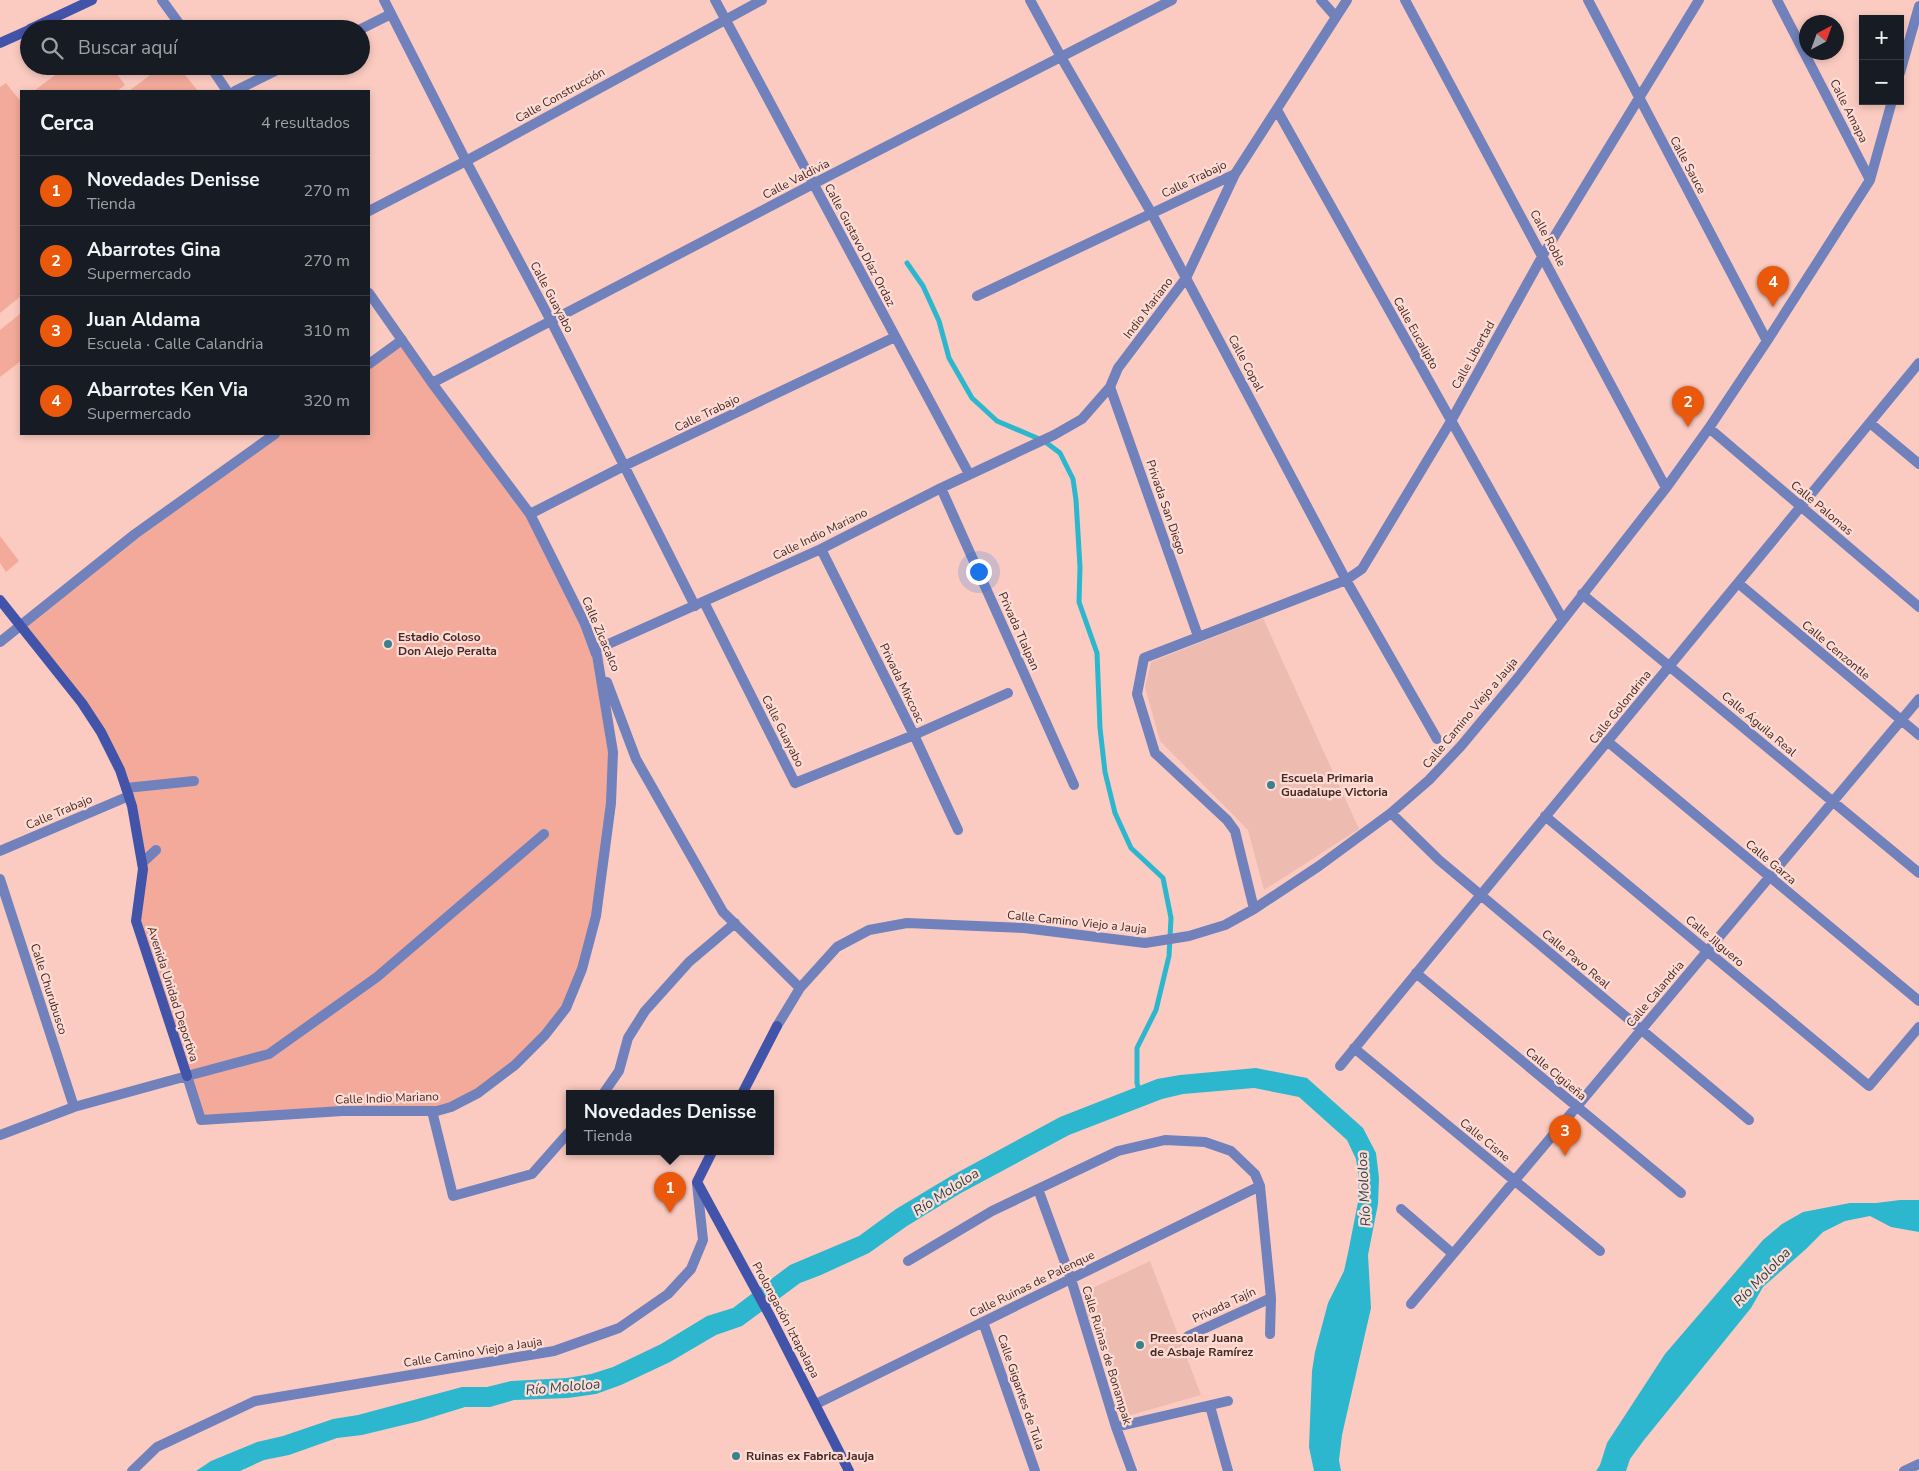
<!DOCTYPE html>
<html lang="es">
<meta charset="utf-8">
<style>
:root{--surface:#171b24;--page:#20242c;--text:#f1f3f6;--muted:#9ea1a6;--line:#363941;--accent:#ea580c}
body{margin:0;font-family:"Nunito Sans",sans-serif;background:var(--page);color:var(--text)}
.controls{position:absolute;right:15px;top:15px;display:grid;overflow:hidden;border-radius:0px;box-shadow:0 2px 8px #0003}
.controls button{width:45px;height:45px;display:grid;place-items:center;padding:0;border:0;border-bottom:1px solid var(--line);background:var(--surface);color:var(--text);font:25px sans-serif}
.compass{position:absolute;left:1799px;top:15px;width:45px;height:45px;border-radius:50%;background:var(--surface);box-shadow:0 2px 8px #0003;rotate:41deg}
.you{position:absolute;left:978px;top:571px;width:18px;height:18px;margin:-12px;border:4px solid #fff;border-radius:50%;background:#1a73e8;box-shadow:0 0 0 8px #1a73e833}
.badge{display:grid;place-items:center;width:32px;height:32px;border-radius:50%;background:var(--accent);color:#fff;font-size:16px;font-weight:700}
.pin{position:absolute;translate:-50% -41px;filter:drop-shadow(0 1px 2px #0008)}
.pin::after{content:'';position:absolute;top:26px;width:18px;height:15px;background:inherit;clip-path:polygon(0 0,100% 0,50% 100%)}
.popup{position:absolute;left:566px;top:1090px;width:208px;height:65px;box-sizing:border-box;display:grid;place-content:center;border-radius:0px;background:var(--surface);filter:drop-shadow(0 1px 4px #0005);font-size:16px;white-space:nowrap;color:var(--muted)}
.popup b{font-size:19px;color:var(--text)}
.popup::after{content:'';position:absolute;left:50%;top:100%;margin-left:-10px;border:10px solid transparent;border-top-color:var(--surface)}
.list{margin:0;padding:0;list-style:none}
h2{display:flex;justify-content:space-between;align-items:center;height:65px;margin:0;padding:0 20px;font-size:21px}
h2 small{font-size:16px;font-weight:400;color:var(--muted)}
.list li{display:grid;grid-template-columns:32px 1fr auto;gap:15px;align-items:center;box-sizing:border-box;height:70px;padding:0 20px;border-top:1px solid var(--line)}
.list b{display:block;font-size:19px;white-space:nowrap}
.list p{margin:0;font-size:16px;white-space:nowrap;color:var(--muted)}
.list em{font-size:16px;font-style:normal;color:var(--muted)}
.icon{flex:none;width:28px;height:28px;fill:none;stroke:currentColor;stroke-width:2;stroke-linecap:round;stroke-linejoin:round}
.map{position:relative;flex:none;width:1919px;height:1471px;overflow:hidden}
.search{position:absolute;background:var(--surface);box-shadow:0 2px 8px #0003;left:20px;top:20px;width:350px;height:55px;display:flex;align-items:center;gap:12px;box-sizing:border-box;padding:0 18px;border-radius:28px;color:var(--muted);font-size:19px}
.panel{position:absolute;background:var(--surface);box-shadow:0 2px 8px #0003;left:20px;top:90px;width:350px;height:345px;border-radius:0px}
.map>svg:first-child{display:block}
.built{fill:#eebbb0}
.green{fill:#f3aa9b}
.water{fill:#2cb7ce}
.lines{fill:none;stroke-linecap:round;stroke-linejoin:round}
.stream{stroke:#2cb7ce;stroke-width:5}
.lane{stroke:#7081bc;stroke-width:10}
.street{stroke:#7081bc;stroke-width:10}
.secondary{stroke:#4253aa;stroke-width:10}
.poi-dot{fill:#3b808d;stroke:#fddcd5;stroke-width:2}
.labels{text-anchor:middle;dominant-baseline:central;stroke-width:4.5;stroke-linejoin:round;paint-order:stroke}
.street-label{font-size:12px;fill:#472923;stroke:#fddcd5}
.poi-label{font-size:12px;font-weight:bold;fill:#472923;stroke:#fddcd5;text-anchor:start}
.water-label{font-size:14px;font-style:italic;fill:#2b464c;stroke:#fddcd5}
</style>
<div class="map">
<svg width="1919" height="1471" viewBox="0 0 1919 1471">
<rect width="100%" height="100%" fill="#fbcbc1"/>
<!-- built -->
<path class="built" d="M1263 618 1359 829 1264 890 1248 830 1160 741 1145 687 1151 662Z
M1150 1261 1201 1395 1124 1417 1080 1294Z"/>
<!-- green -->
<path class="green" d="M67 66H111L125 85 117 91H34Z
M162 66H178L198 91H129Z
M6 83 21 102V296L0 313V87Z
M21 313V361L0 377V330Z
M402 340 530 514 597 655 613 752 596 916 566 1008 515 1065 451 1107 201 1120 136 921 143 869 133 809 101 732 20 626 275 434H369V364Z
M0 536 19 561 6 572 0 563Z"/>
<!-- water -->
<path class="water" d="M1256 1068 1307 1078 1363 1128 1376 1153 1379 1178 1378 1204 1368 1255 1371 1308 1342 1435 1339 1460 1341 1471H1314L1309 1447 1312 1371 1315 1352 1328 1303 1344 1271 1348 1253 1358 1202 1359 1179 1356 1159 1347 1140 1299 1097 1254 1088 1183 1094 1162 1099 1069 1135 961 1193 907 1226 869 1253 821 1275 800 1283 742 1326 716 1335 670 1362 621 1385 596 1394 568 1398 514 1400 490 1407H465L420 1421 362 1435 337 1438 289 1455 264 1460 240 1471H196L211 1461 257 1442 283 1436 333 1419 358 1415 462 1387H487L511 1381 567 1378 591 1374 613 1367 661 1344 707 1316 733 1308 790 1265 859 1236 896 1209 951 1176 1060 1117 1157 1079 1180 1075Z
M1900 1200H1919V1232L1891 1227 1870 1216 1845 1221 1823 1232 1806 1249 1763 1287 1751 1308 1644 1440 1630 1459 1626 1471H1596L1600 1465 1607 1443 1665 1354 1763 1240 1782 1224 1803 1212 1850 1203H1876Z"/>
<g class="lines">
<!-- stream -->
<path class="stream" d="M907 263 923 286 939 321 949 358 972 398 997 421 1044 441 1060 453 1073 479 1076 500 1080 567 1079 602 1097 653 1100 728 1105 772 1115 813 1131 848 1163 878 1171 918 1169 956 1156 1010 1137 1048V1083L1139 1091"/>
<!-- lane -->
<path class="lane" d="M369 364 402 340
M20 626 135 534 275 434
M126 788 194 781
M142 863 156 850
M187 1076 269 1054 377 977 544 834"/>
<!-- street -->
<path class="street" d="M162 0 183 29
M384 0 466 161 551 321 695 606
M715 0 969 474
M1030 0 1061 57 1152 214 1346 580 1437 739
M1321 0 1336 17
M1405 0 1666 488
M1588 0 1767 341
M1777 0 1870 180
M361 29 391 14
M210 66 227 91
M1900 73 1919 6
M235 91 285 66
M1277 110 1563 620
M369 211 466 161 762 0
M369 293 432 383 530 514 585 624 596 654
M977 296 1235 174 1347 0
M432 383 813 184 1172 0
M1110 387 1198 636
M1870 423 1919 464
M1709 428 1919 607
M941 488 1074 785
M530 514 624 466 895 337
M821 549 914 735 958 830
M1738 583 1919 735
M1582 594 1919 873
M704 602 795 783 914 735 1008 693
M0 642 20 626
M595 650 821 549 941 488 1054 435 1082 419 1110 387 1118 368 1186 278 1235 174
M607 682 636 759 723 912 800 988
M1607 741 1919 1001
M1391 813 1439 860 1749 1120
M1545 816 1869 1086 1919 1027
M0 851 129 796
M0 879 74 1107
M1254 909 1235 831 1227 820 1155 753 1137 694 1144 658 1346 580 1362 569 1451 421 1543 255 1699 0
M1416 973 1681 1193
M777 1026 800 988 837 947 869 930 907 923 1024 928 1145 943 1189 936 1225 925 1254 909 1319 866 1391 813 1429 780 1461 746 1516 680 1666 488 1709 428 1767 341 1870 180 1892 101
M1354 1048 1600 1251
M1340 1066 1919 363
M603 1094 619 1071 628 1038 645 1011 689 962 735 923
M432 1111 453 1196 532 1174 570 1131
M0 1135 74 1107 187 1076 201 1120 342 1111H437L451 1107 478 1093 515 1065 545 1035 566 1008 582 969 596 916 611 803 613 752 597 655
M1038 1189 1071 1279 1116 1427 1132 1471
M1401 1209 1453 1254
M908 1261 992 1211 1118 1151 1165 1140 1205 1142 1231 1151 1255 1174 1260 1186 1271 1298 1270 1334
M1411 1304 1919 699
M983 1322 1035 1471
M1188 1336 1271 1298
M816 1404 1260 1186
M1210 1406 1228 1471
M1116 1427 1228 1401
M132 1471 157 1447 255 1401 554 1351 619 1328 668 1294 691 1269 703 1240 697 1184
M1904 1471 1919 1464"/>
<!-- secondary -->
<path class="secondary" d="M30 29 92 0
M0 43 29 30
M0 600 82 703 101 732 120 770 132 806 143 869 136 921 187 1076
M742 1094 777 1026
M712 1152 697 1182 770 1316 849 1471"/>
</g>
<!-- markers -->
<g class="poi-dot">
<circle cx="388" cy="644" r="5"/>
<circle cx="1271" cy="785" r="5"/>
<circle cx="1140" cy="1345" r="5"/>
<circle cx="736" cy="1456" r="5"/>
</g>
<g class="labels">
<!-- street labels -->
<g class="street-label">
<text transform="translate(560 95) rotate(-29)">Calle Construcción</text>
<text transform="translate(1849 111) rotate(63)">Calle Amapa</text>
<text transform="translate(1688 165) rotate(62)">Calle Sauce</text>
<text transform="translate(796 179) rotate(-27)">Calle Valdivia</text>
<text transform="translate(1194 179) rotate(-26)">Calle Trabajo</text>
<text transform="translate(1548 238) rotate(62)">Calle Roble</text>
<text transform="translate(860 245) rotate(62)">Calle Gustavo Díaz Ordaz</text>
<text transform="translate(552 297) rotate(62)">Calle Guayabo</text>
<text transform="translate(1148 308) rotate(-53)">Indio Mariano</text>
<text transform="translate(1416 333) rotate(61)">Calle Eucalipto</text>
<text transform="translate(1473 355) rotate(-61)">Calle Libertad</text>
<text transform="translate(1246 363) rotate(62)">Calle Copal</text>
<text transform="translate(707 413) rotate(-26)">Calle Trabajo</text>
<text transform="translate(1166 507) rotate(71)">Privada San Diego</text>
<text transform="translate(1822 508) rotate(40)">Calle Palomas</text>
<text transform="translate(820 534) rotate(-26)">Calle Indio Mariano</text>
<text transform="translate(1019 631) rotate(66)">Privada Tlalpan</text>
<text transform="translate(601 634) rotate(67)">Calle Zicacalco</text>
<text transform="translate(1836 650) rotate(40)">Calle Cenzontle</text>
<text transform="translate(902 683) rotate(64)">Privada Mixcoac</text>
<text transform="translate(1620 707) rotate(-51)">Calle Golondrina</text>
<text transform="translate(1470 713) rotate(-50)">Calle Camino Viejo a Jauja</text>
<text transform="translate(1759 724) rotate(40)">Calle Águila Real</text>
<text transform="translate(783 731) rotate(63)">Calle Guayabo</text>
<text transform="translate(59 812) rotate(-23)">Calle Trabajo</text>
<text transform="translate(1771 862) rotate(40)">Calle Garza</text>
<text transform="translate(1077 922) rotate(6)">Calle Camino Viejo a Jauja</text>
<text transform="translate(1715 941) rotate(40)">Calle Jilguero</text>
<text transform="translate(1576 959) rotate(40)">Calle Pavo Real</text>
<text transform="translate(49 989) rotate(72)">Calle Churubusco</text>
<text transform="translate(173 994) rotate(72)">Avenida Unidad Deportiva</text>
<text transform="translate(1655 994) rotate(-50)">Calle Calandria</text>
<text transform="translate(1556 1074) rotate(40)">Calle Cigüeña</text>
<text transform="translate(387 1098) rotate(-2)">Calle Indio Mariano</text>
<text transform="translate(1485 1140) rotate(39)">Calle Cisne</text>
<text transform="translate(1032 1284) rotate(-26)">Calle Ruinas de Palenque</text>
<text transform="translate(1224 1305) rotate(-25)">Privada Tajín</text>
<text transform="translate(786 1320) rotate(62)">Prolongación Iztapalapa</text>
<text transform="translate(473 1352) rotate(-9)">Calle Camino Viejo a Jauja</text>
<text transform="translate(1107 1355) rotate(73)">Calle Ruinas de Bonampak</text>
<text transform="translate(1021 1392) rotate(71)">Calle Gigantes de Tula</text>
</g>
<!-- poi labels -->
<g class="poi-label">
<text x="398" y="637">Estadio Coloso<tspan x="398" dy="14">Don Alejo Peralta</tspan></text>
<text x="1281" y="778">Escuela Primaria<tspan x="1281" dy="14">Guadalupe Victoria</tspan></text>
<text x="1150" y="1338">Preescolar Juana<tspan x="1150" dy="14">de Asbaje Ramírez</tspan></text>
<text x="746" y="1456">Ruinas ex Fabrica Jauja</text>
</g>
<!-- water labels -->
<g class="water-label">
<text transform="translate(1364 1189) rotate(-93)">Río Mololoa</text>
<text transform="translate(946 1192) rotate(-33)">Río Mololoa</text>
<text transform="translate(1762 1277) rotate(-46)">Río Mololoa</text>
<text transform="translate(563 1387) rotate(-5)">Río Mololoa</text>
</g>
</g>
</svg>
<div class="controls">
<button>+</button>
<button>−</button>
</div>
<svg class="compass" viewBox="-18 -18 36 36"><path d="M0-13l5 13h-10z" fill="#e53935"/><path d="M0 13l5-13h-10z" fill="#9ea1a6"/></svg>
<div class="you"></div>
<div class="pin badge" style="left:670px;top:1213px">1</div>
<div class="popup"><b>Novedades Denisse</b>Tienda</div>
<div class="pin badge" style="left:1688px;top:427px">2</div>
<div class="pin badge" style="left:1565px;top:1156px">3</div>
<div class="pin badge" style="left:1773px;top:307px">4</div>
<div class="search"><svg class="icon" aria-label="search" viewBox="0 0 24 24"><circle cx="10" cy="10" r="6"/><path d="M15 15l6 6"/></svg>Buscar aquí</div>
<section class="panel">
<h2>Cerca<small>4 resultados</small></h2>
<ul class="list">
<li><span class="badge">1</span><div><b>Novedades Denisse</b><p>Tienda</p></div><em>270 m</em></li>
<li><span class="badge">2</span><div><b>Abarrotes Gina</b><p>Supermercado</p></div><em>270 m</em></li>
<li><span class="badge">3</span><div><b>Juan Aldama</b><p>Escuela · Calle Calandria</p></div><em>310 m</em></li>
<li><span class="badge">4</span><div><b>Abarrotes Ken Via</b><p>Supermercado</p></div><em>320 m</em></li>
</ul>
</section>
</div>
